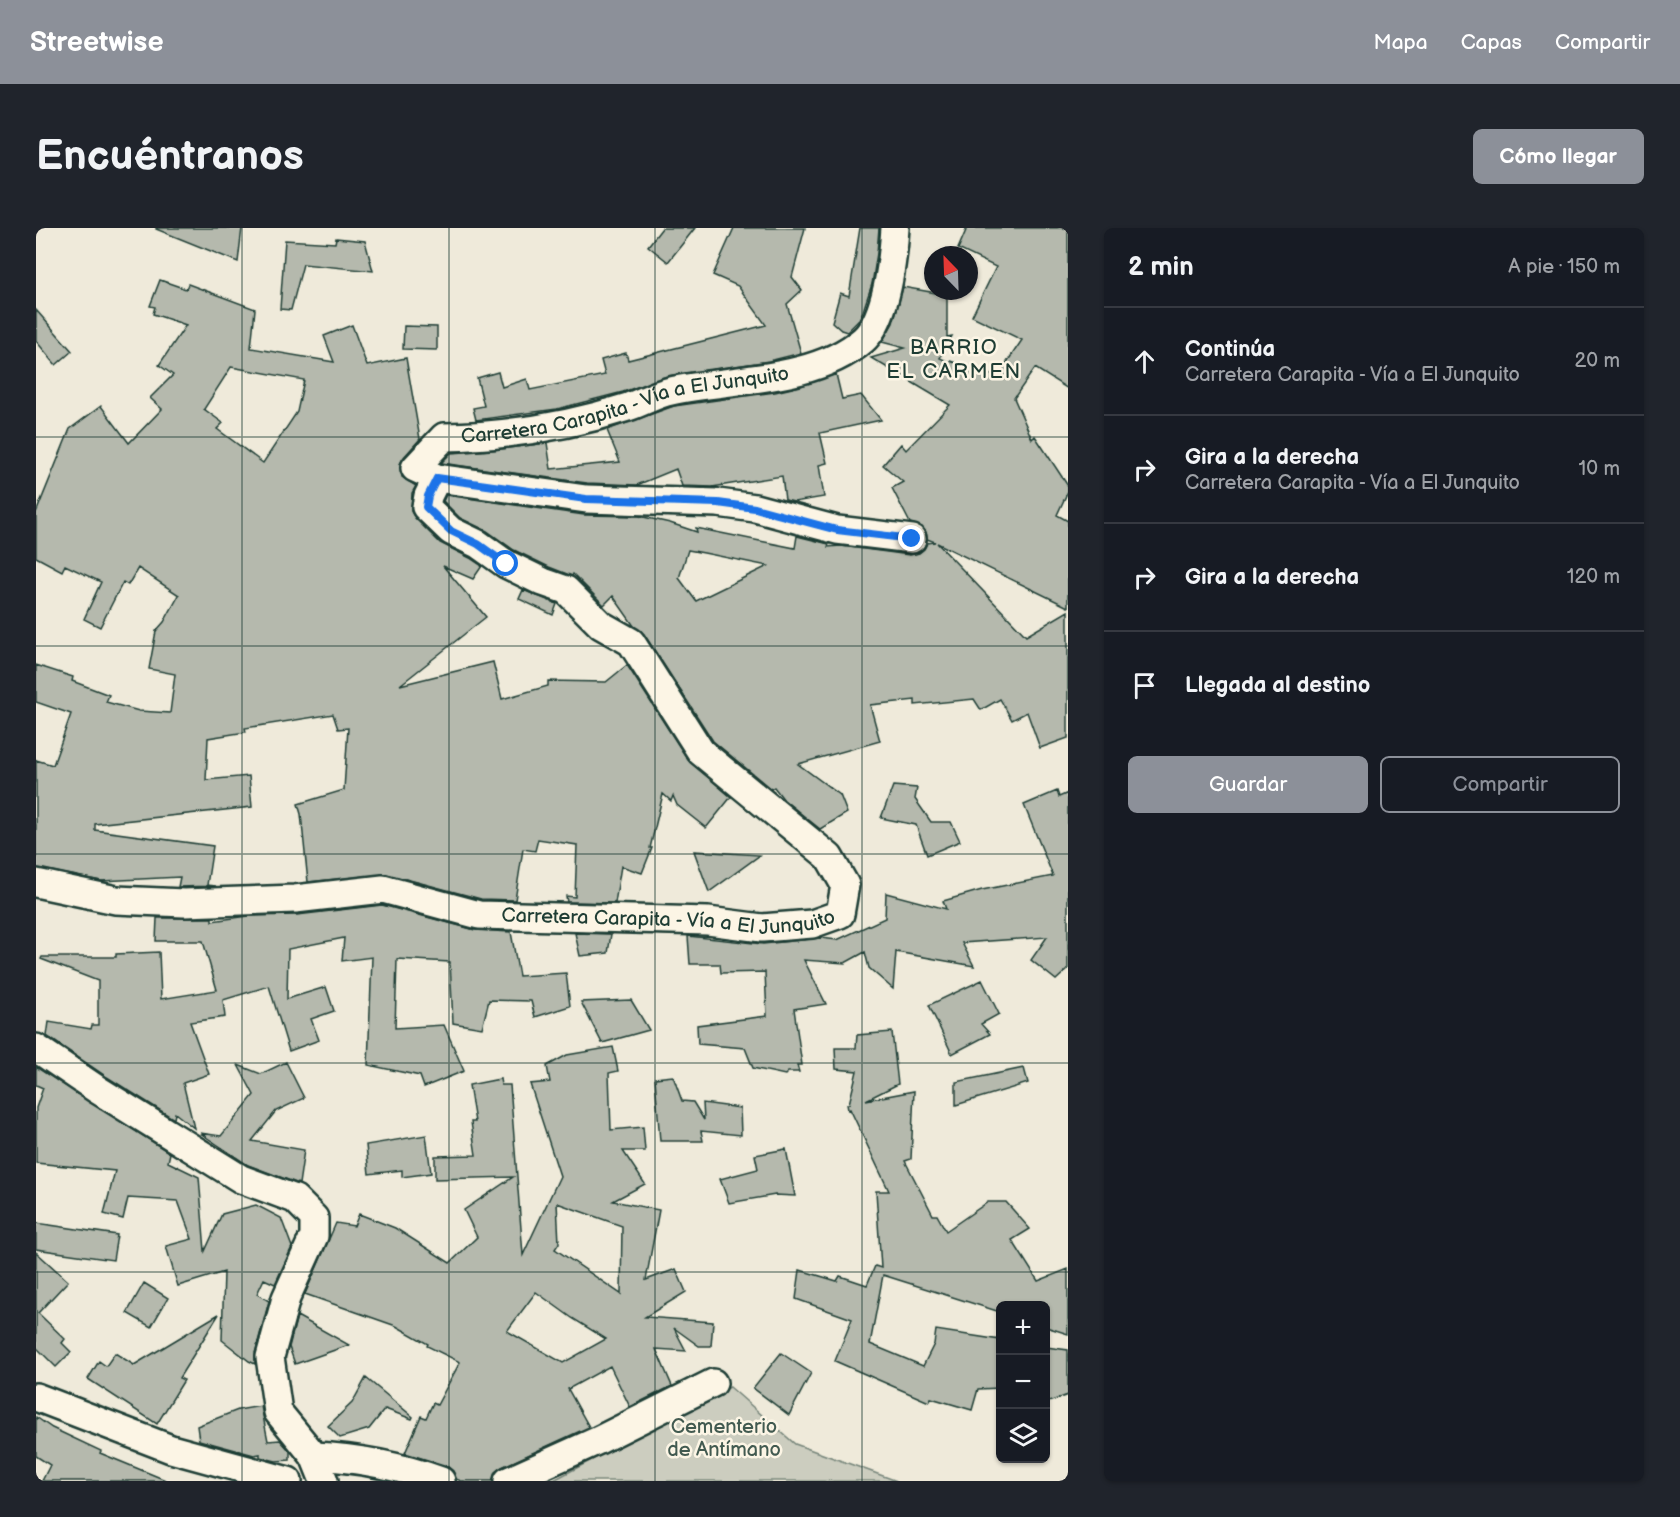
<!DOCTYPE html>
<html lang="es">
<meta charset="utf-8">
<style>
:root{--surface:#171b24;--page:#20242c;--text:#f1f3f6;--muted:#9ea1a6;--line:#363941;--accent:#8c9099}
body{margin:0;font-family:"Balsamiq Sans",sans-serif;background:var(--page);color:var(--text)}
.controls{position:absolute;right:18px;bottom:18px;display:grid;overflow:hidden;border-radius:9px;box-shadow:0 2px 4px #0004}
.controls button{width:54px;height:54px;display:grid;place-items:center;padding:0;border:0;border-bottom:2px solid var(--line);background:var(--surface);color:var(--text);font:30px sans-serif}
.compass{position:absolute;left:888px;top:18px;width:54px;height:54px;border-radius:50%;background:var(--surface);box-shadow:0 2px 4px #0004;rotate:337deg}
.stop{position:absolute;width:18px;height:18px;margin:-14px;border:4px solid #1a73e8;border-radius:50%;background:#fff}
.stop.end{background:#1a73e8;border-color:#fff;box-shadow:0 2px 6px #0008}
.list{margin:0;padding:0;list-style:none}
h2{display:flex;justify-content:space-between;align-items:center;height:78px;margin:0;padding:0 24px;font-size:26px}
h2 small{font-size:20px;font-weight:400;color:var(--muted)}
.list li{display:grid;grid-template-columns:39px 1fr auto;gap:18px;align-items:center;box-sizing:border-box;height:108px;padding:0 24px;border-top:2px solid var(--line)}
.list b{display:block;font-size:22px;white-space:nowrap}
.list p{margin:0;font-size:20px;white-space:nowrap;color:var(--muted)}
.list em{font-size:20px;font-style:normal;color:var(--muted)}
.actions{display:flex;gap:12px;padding:18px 24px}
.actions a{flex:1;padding:14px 0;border:2px solid var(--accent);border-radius:9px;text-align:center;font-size:21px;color:var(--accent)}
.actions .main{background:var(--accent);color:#fff}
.icon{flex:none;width:33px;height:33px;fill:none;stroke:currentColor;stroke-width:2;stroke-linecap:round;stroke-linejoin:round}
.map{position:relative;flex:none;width:1032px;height:1253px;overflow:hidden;border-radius:9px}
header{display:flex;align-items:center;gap:36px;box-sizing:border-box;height:84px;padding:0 30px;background:var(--accent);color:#fff}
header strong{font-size:28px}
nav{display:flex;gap:33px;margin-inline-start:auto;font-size:21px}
.intro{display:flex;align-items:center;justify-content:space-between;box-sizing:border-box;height:144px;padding:0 36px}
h1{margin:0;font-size:42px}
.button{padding:15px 27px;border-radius:9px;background:var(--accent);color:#fff;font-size:21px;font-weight:700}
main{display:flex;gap:36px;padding:0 36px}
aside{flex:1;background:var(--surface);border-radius:9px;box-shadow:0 2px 4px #0004}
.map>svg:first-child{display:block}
.green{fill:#cccdbf;stroke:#76857a;stroke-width:1.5}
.building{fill:#b5b9ad;stroke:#1f3d34;stroke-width:1.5;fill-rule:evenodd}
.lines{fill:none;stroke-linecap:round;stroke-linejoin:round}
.minor-casing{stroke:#1f3d34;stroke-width:32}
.minor{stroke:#fcf5e5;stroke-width:27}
.route{stroke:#1a73e8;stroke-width:8}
.grid{fill:none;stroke:#1f3d34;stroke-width:1.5;stroke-opacity:0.55}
.labels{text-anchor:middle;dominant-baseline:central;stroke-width:5;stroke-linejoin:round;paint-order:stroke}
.street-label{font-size:20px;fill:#1f3d34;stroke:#fcf5e5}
.park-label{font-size:20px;fill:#425a50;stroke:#fcf5e5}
.neighbourhood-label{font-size:21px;letter-spacing:1.5px;fill:#1f3d34;stroke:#fcf5e5}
</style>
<header>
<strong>Streetwise</strong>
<nav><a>Mapa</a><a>Capas</a><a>Compartir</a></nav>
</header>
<div class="intro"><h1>Encuéntranos</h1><a class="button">Cómo llegar</a></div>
<main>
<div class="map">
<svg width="1032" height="1253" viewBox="0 0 1032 1253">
<rect width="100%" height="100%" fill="#efeada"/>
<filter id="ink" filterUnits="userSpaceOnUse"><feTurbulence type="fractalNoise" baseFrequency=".0167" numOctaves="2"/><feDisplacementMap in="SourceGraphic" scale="12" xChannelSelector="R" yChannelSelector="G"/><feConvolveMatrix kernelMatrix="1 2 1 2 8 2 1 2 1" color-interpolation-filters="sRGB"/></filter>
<g filter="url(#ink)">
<!-- green -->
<path class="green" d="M694 1159 759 1216 861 1253H516Z"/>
<!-- building -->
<path class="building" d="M120 0H206L202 34 120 1Z
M626 0H659L632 34 612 18Z
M698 0H769L756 49 766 62 751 76 765 125 733 133 631 148 587 164 521 181 440 192 437 180 448 178 441 150 462 144 466 159 491 151 494 162 569 147 565 132 590 125 592 132 730 97 702 58 677 47Z
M824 0H843L841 25 836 56 827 83 822 93 811 104 805 102 796 94 804 65 813 68Z
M931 0H1032V161L999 140 978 170 996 211 999 208 1032 258V263L1021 287 1032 293V379L901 315 990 408 1032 383V510L1004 520 991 484 976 492 964 471 945 482 938 471 879 477V472L834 477 844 513 762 536 804 567 811 585 784 601 748 572 738 559 735 561 677 513 608 406 598 398 577 368 568 377 537 346 536 348 513 339 478 322 451 303 424 290 407 273 410 267 548 287 603 288 634 295 661 304 660 300 759 320 761 308 793 316 792 319 805 318 874 327 883 325 888 321 891 315 899 314 891 311 890 304 886 299 874 295 856 260 867 254 847 237 865 216 870 222 914 177 835 130 869 120 846 114 857 95 867 59 911 67V109L916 108 904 130 911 133V139L914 133 961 149 986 112 936 88 960 39 922 21ZM652 322 668 325 732 338 660 373 643 350Z
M300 10 329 13 337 43 267 36 255 82 244 81 249 12 299 15Z
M124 52 150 61 152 56 219 81 215 120 298 134 288 108 316 97 331 138 370 130 384 211 368 229 364 236 366 249 380 258 376 265 375 283 379 290 404 315 434 330 446 338 437 351 407 338 450 389 364 457 457 434 466 471 512 458V453L570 454 591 437 652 532 695 569 670 600 641 577 637 568 635 573 627 566 614 620H616L606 645 585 638 579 675 531 674 530 668 539 669 541 617 502 611 499 623 487 621 479 672 445 671 351 646 272 654 265 586 262 576 308 562 312 500 302 501 297 486 209 500 210 504 172 510 170 552 213 548 216 579 59 596V602L177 618 171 657 180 658 142 659 144 649 65 653 0 640V532L17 537 35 486 0 474V437L37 449 36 453 73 467 70 474 103 483 134 485 139 446 113 441 120 403 128 394 143 367 102 340 92 357 87 354 64 399 48 391 65 354 29 337 26 343 0 329V285L34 201 65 178 93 215 126 181 114 170 137 147 123 137 150 97 117 86 119 79 114 78ZM195 139 268 152 261 184 227 235 181 201 187 195 168 181Z
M0 82 36 123 20 137 0 113Z
M368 98 401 99V122L367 121Z
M800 146 806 171 825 167 845 192 784 205 791 235 783 237 788 269 758 274 749 272 746 248 676 259 646 258 640 241 601 257 551 255 405 235 415 225 457 222 511 215 515 241 584 234 571 202 638 178 739 164 765 158Z
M487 362 521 376 517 387 483 371Z
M857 558 881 560 879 571 895 594H915L924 613 891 627 880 597 845 590Z
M1021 563 1023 569 1032 565V741L1020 752 995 732 1011 709 926 715 938 738 860 724 857 761 833 740 829 724 809 735 768 732 790 776 758 781 766 837H761L763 844H752L749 847 717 840 709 820 662 816 661 797 731 788 729 744 685 745 684 736H654L652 708 727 716 785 710 801 712 849 690 850 665 910 681 907 673 946 662 1017 648 988 577Z
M658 623 724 627 673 664Z
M346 677 439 702 475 704 483 748 530 745 534 778 499 789 495 773 453 772 446 800 417 795 414 734 361 731 359 800 408 797 428 843 388 859 384 848 332 837 336 729 306 733 308 710 252 721 251 771 290 759 298 783 275 791 283 812 253 823 233 758 187 772 189 789 154 794 173 846 147 855 158 900 139 885 138 891 71 849 11 808 13 794 55 801 56 797H62V753L5 731 6 729H80V726L123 724 125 771 181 762 167 713H120L121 690H176V693L213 688 261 687Z
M539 705 575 706 572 725 544 728Z
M946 752 963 786 945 796 954 806 916 826 893 777Z
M595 772 613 802 566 815 545 774Z
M856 804 862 856 830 872 878 863 875 931 869 933 897 987H901L910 1003 952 974H970L994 1001 976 1012 1002 1053 1032 1041V1106L1010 1099V1077H964V1084L847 1047 834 1116 887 1138 898 1116 900 1102 964 1112V1160L942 1161 936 1182 895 1170 893 1174 799 1133 816 1091 760 1071 764 1042 801 1053 804 1048 831 1057 839 1038 845 1040 840 963H853L814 881 812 882 811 876H813L821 843 800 841 799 820H820L821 807Z
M577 819 582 843 573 845 575 902 607 899 609 923H587L609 956 577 973 623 982 610 1052 640 1041 650 1064 609 1089 677 1094 675 1118H663L638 1100 650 1123 620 1121 636 1158 594 1179 574 1138 532 1161 553 1199 466 1239 459 1244 457 1253H425L420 1251 417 1243 411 1238 369 1225 385 1188 390 1190 397 1175 401 1177 424 1134 391 1118 392 1116 360 1098 269 1066 300 995 318 998 323 986 359 1000 414 1035 441 1009 428 982 477 949 399 951V928L440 927 435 894H439L433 857 464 851 465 857H474L487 1027 524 948 494 856 514 854 511 838 531 827ZM521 975 586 998 585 1066 519 1021 523 1015ZM500 1064 536 1090 570 1111 527 1135 471 1103Z
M250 834 268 870 240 883 216 913 268 922 263 956 212 937 164 905 185 908 218 867 202 837 225 846Z
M0 839 134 925 132 934 163 949 169 1023 186 986 220 977 245 990 256 1019 239 1056 228 1051 221 1066 233 1073 219 1125V1136L213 1133 186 1112 188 1044 142 1058 130 1018 156 1011 142 973 92 970 87 991 68 986 79 943 0 935V880L7 860 0 857Z
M988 840 992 855 920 877V854Z
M637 848 646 873 657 874 668 892 667 875 704 880 705 907 665 903 667 913H624L619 850Z
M390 907 395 945 366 949V942L333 946 330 917Z
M750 921 759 968 739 967 693 975 684 951 722 941 719 927Z
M0 995 81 1007 77 1032 0 1021Z
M0 1024 32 1053 2 1085 29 1111 26 1115 35 1124 20 1139 0 1119Z
M108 1055 132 1070 115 1099 91 1085Z
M183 1086 143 1150 148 1152 121 1196 52 1151 63 1133 70 1138 79 1125 98 1137Z
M261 1088 313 1117 259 1136 253 1119Z
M1010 1119 1032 1122V1167L1010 1175Z
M745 1125 775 1145 753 1187 717 1160Z
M330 1150 377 1189 376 1191 349 1181 333 1201 304 1210 292 1198 316 1175Z
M225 1178 232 1213 244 1212 254 1223V1232L240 1233 224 1229V1226L218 1227 163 1212 161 1198 202 1182Z
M0 1189 16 1200 65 1223 64 1225 132 1253H6L14 1237 0 1228Z"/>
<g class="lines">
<defs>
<g id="minor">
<path d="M401 250 550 271 682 275 719 280 801 302 876 311"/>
<path id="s1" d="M0 655 80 672 148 675 259 671 347 661 443 687 672 693 726 700 776 696 804 686 809 657 793 629 665 524 595 414 565 397 530 362 507 354 470 336 442 316 415 303 390 279 392 268 401 250 379 240 408 209C471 208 533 198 592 179 607 174 620 166 635 163 696 150 778 154 827 112 851 91 857 30 859 0"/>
<path d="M0 820 62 862 205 951 259 971 278 990V1008L250 1070 234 1129 242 1184 278 1228 288 1253"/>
<path d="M0 1169 135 1221 252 1253"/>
<path d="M278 1228C321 1230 364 1238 405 1253"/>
<path d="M472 1253 563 1212 677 1155"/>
</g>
</defs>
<!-- minor casing -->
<use href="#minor" class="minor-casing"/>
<!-- minor -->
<use href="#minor" class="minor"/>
</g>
</g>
<g class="lines" filter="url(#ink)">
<!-- route -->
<path class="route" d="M470 336 442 316 415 303 390 279 392 268 401 250 550 271 682 275 719 280 801 302 876 311"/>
</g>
<!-- grid -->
<path class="grid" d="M206 0V1253M413 0V1253M619 0V1253M826 0V1253M0 209H1032M0 418H1032M0 626H1032M0 835H1032M0 1044H1032"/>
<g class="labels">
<!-- street labels -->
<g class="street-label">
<text stroke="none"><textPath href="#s1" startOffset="1701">Carretera Carapita - Vía a El Junquito</textPath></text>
<text stroke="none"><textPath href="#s1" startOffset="639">Carretera Carapita - Vía a El Junquito</textPath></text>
</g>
<!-- park labels -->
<g class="park-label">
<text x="688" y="1199">Cementerio<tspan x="688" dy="23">de Antímano</tspan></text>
</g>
<!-- neighbourhood labels -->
<g class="neighbourhood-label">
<text x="918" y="119">BARRIO<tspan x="918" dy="24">EL CARMEN</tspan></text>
</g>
</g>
</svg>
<div class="controls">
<button>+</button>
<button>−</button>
<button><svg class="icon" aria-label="layers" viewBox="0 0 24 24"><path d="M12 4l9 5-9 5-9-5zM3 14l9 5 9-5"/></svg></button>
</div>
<svg class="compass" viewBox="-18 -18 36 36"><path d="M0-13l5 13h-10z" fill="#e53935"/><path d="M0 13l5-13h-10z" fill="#9ea1a6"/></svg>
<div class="stop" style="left:470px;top:336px"></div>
<div class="stop end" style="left:876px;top:311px"></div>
</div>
<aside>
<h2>2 min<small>A pie · 150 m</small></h2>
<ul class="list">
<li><svg class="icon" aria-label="ahead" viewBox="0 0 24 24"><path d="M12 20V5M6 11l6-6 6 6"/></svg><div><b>Continúa</b><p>Carretera Carapita - Vía a El Junquito</p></div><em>20 m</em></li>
<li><svg class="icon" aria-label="right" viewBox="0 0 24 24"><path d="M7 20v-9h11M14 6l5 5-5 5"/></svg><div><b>Gira a la derecha</b><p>Carretera Carapita - Vía a El Junquito</p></div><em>10 m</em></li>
<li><svg class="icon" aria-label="right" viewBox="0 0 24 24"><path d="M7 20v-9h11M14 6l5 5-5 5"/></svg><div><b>Gira a la derecha</b></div><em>120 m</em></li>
<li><svg class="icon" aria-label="arrive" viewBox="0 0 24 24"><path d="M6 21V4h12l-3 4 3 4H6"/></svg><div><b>Llegada al destino</b></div></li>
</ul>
<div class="actions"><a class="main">Guardar</a><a>Compartir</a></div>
</aside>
</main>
